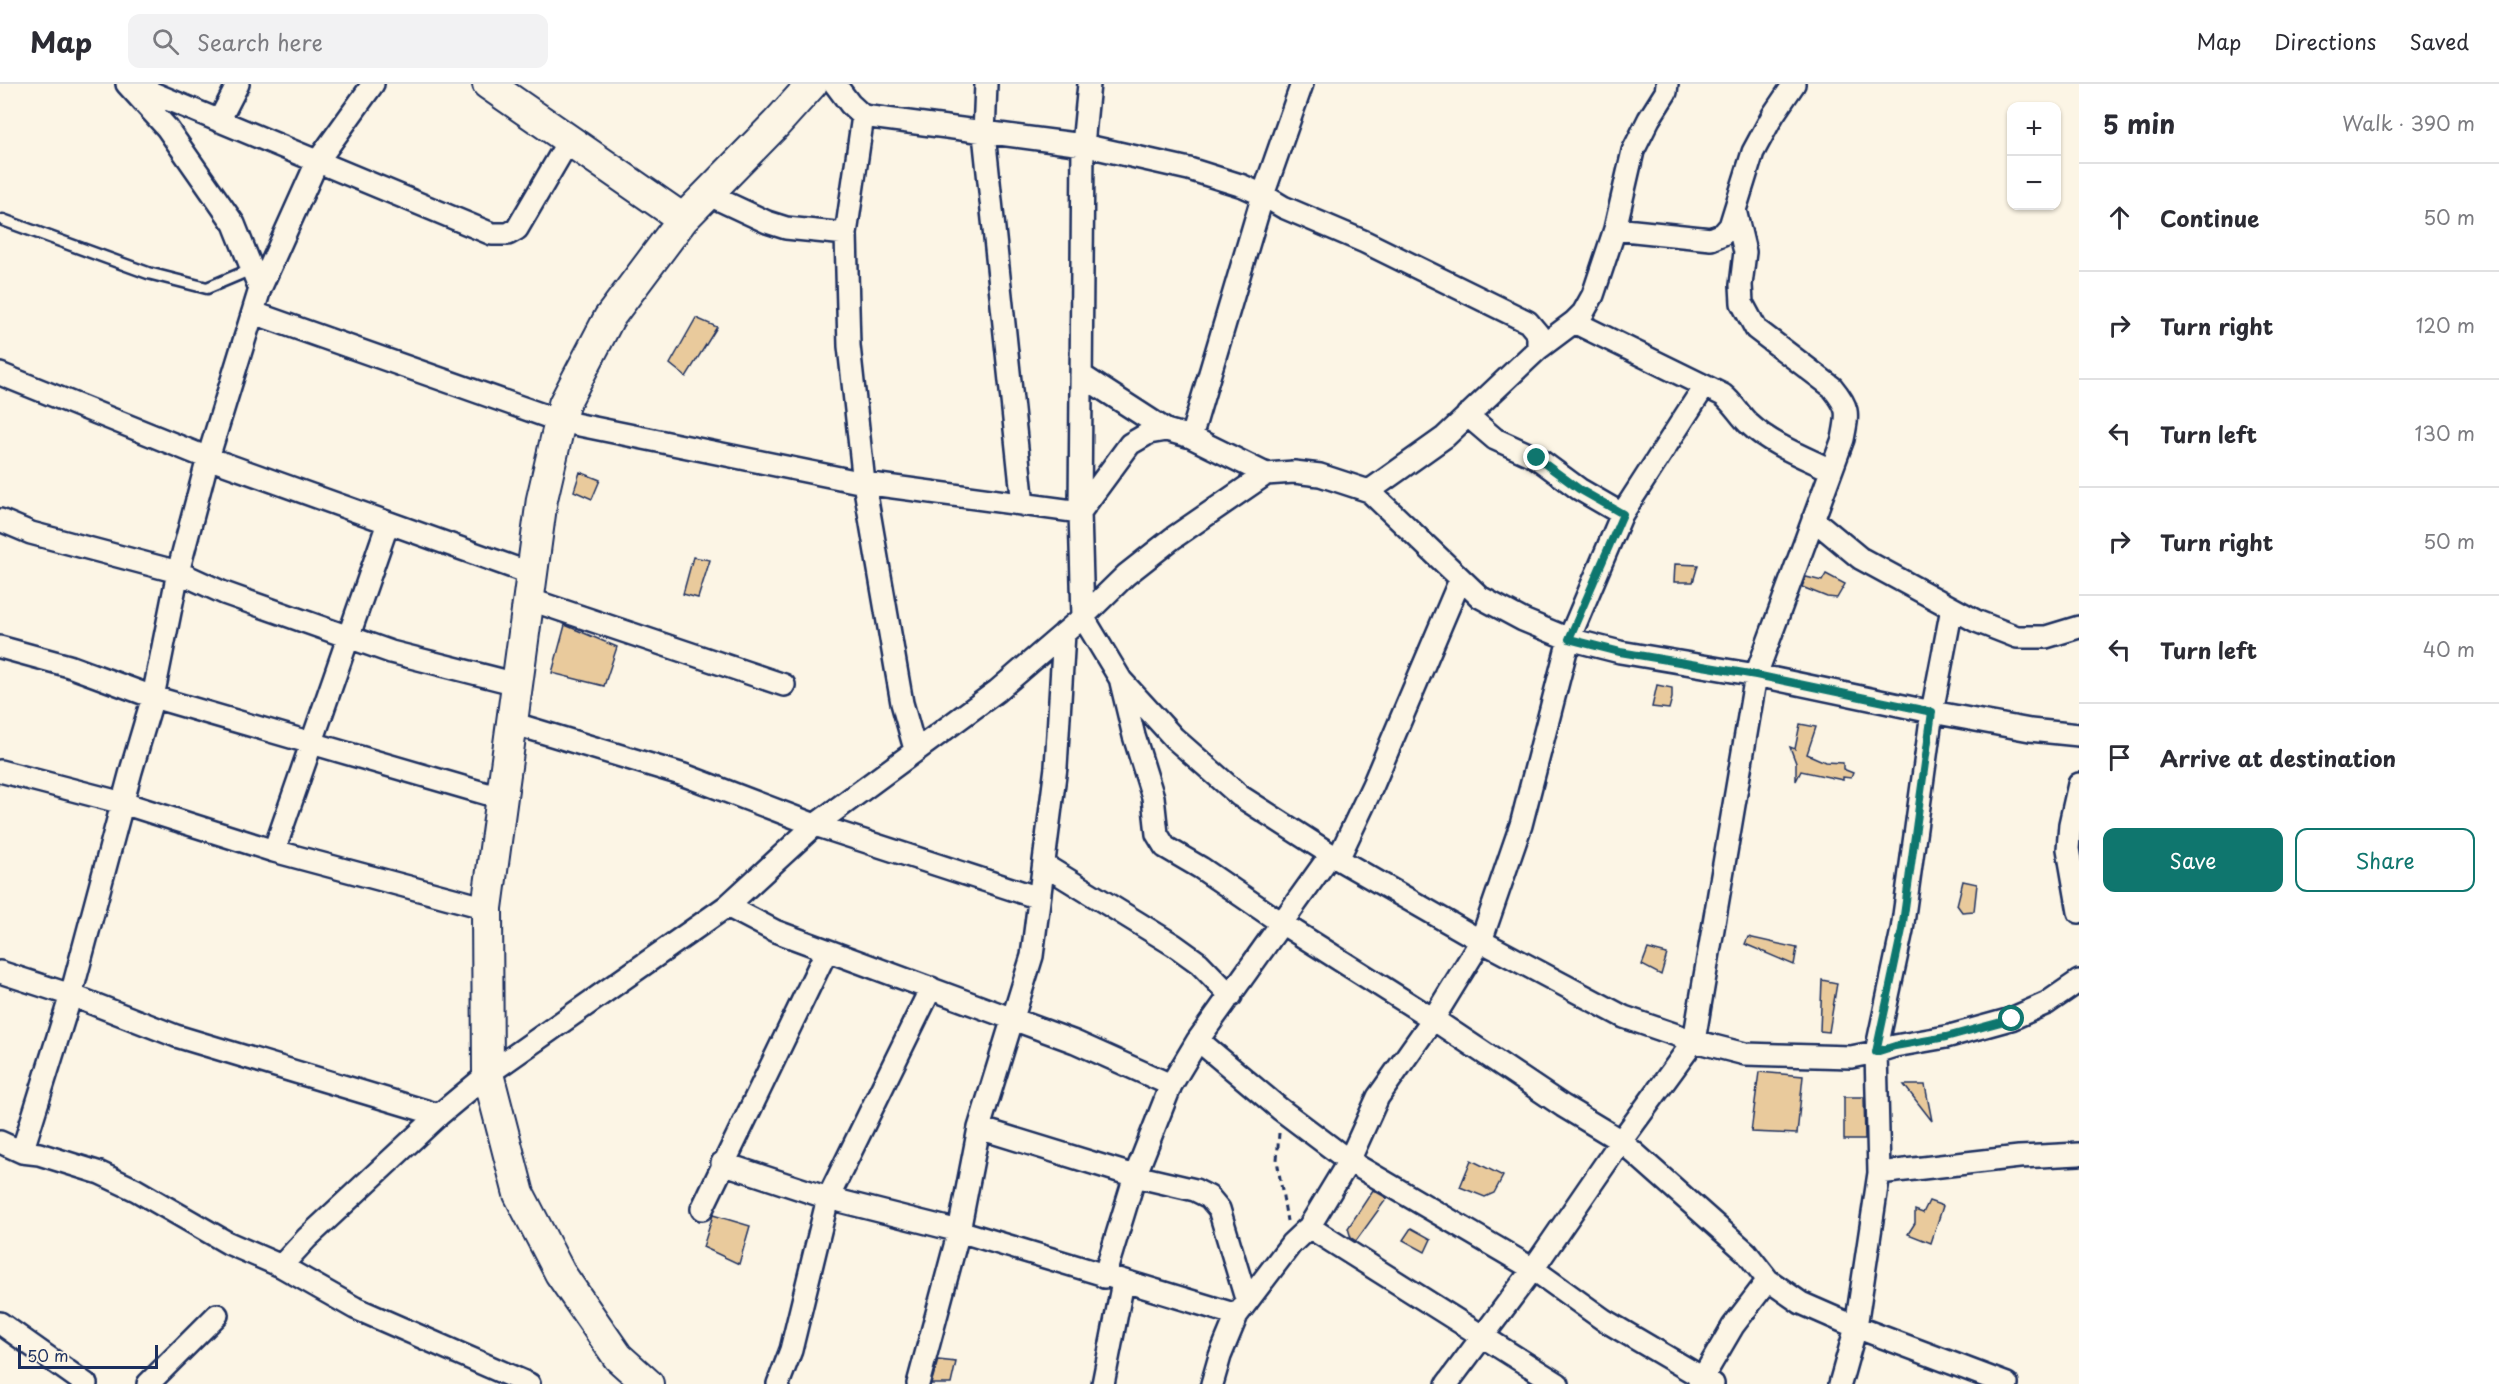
<!DOCTYPE html>
<meta charset="utf-8">
<style>
:root{--surface:#fff;--page:#f2f2f3;--text:#2b2b33;--muted:#7c7c81;--line:#e1e1e2;--accent:#0f766e}
body{margin:0;font-family:"Playpen Sans",sans-serif;background:var(--page);color:var(--text)}
.controls{position:absolute;right:18px;top:18px;display:grid;overflow:hidden;border-radius:12px;box-shadow:0 2px 4px #0004}
.controls button{width:54px;height:54px;display:grid;place-items:center;padding:0;border:0;border-bottom:2px solid var(--line);background:var(--surface);color:var(--text);font:30px sans-serif}
.scale{position:absolute;left:18px;bottom:15px;width:140px;box-sizing:border-box;padding-left:6px;border:3px solid #1b2f5e;border-top:0;font-size:16px;line-height:21px;white-space:nowrap;color:#1b2f5e;-webkit-text-stroke:4px #fcf5e5;paint-order:stroke}
.stop{position:absolute;width:18px;height:18px;margin:-14px;border:4px solid #0f766e;border-radius:50%;background:#fff}
.stop.end{background:#0f766e;border-color:#fff;box-shadow:0 2px 6px #0008}
.list{margin:0;padding:0;list-style:none}
h2{display:flex;justify-content:space-between;align-items:center;height:78px;margin:0;padding:0 24px;font-size:26px}
h2 small{font-size:20px;font-weight:400;color:var(--muted)}
.list li{display:grid;grid-template-columns:39px 1fr auto;gap:18px;align-items:center;box-sizing:border-box;height:108px;padding:0 24px;border-top:2px solid var(--line)}
.list b{display:block;font-size:22px;white-space:nowrap}
.list em{font-size:20px;font-style:normal;color:var(--muted)}
.actions{display:flex;gap:12px;padding:18px 24px}
.actions a{flex:1;padding:14px 0;border:2px solid var(--accent);border-radius:12px;text-align:center;font-size:21px;color:var(--accent)}
.actions .main{background:var(--accent);color:#fff}
.icon{flex:none;width:33px;height:33px;fill:none;stroke:currentColor;stroke-width:2;stroke-linecap:round;stroke-linejoin:round}
.map{position:relative;flex:none;width:2079px;height:1300px;overflow:hidden}
header{display:flex;align-items:center;gap:36px;box-sizing:border-box;height:84px;padding:0 30px;background:var(--surface);border-bottom:2px solid var(--line)}
header strong{font-size:28px}
nav{display:flex;gap:33px;margin-inline-start:auto;font-size:21px}
.search{width:420px;height:54px;background:var(--page);display:flex;align-items:center;gap:15px;box-sizing:border-box;padding:0 21px;border-radius:12px;color:var(--muted);font-size:22px}
main{display:flex}
aside{flex:1;background:var(--surface)}
.map>svg:first-child{display:block}
.building{fill:#e9ca9c;stroke:#1b2f5e;stroke-width:1.5}
.lines{fill:none;stroke-linecap:round;stroke-linejoin:round}
.service-casing{stroke:#1b2f5e;stroke-width:15}
.minor-casing{stroke:#1b2f5e;stroke-width:26}
.secondary-casing{stroke:#1b2f5e;stroke-width:34}
.path{stroke:#1b2f5e;stroke-width:3;stroke-dasharray:6 4.5;stroke-linecap:butt}
.service{stroke:#fcf5e5;stroke-width:10}
.minor{stroke:#fcf5e5;stroke-width:21}
.secondary{stroke:#fcf5e5;stroke-width:30}
.route{stroke:#0f766e;stroke-width:8}
</style>
<header>
<strong>Map</strong>
<div class="search"><svg class="icon" aria-label="search" viewBox="0 0 24 24"><circle cx="10" cy="10" r="6"/><path d="M15 15l6 6"/></svg>Search here</div>
<nav><a>Map</a><a>Directions</a><a>Saved</a></nav>
</header>
<main>
<div class="map">
<svg width="2079" height="1300" viewBox="0 0 2079 1300">
<rect width="100%" height="100%" fill="#fcf5e5"/>
<filter id="ink" filterUnits="userSpaceOnUse"><feTurbulence type="fractalNoise" baseFrequency=".0167" numOctaves="2"/><feDisplacementMap in="SourceGraphic" scale="12" xChannelSelector="R" yChannelSelector="G"/><feConvolveMatrix kernelMatrix="1 2 1 2 8 2 1 2 1" color-interpolation-filters="sRGB"/></filter>
<g filter="url(#ink)">
<!-- building -->
<path class="building" d="M696 234 717 243 686 293 670 280Z
M580 388 600 396 592 415 574 407Z
M693 473 710 476 698 514 683 510Z
M1675 480 1698 481 1693 498H1674Z
M1826 490 1845 500 1837 514 1827 513 1802 503 1806 493 1822 497Z
M565 541 617 563 604 602 552 589Z
M1657 601 1672 604V614L1669 625 1652 623Z
M1800 640 1816 643 1807 670 1825 678 1843 679V685L1853 689 1851 694 1843 693V696L1801 687 1796 697V679L1790 663 1795 665Z
M1963 797 1977 800 1974 827 1962 828 1957 821Z
M1748 853 1797 864 1794 881 1745 860Z
M1648 865 1667 870 1661 891 1642 881Z
M1822 896 1837 899 1829 948 1820 947Z
M1759 988 1803 992 1797 1050 1751 1048Z
M1904 1001H1925L1932 1037Z
M1844 1013H1864L1865 1056H1844Z
M1471 1076 1503 1092 1494 1109 1485 1113 1460 1103Z
M1373 1106 1387 1114 1356 1157 1351 1154 1348 1144Z
M1929 1117 1943 1122 1931 1159 1908 1150 1915 1139V1126L1923 1129Z
M713 1131 750 1142 739 1180 703 1163Z
M1411 1144 1431 1155 1425 1168 1403 1156Z
M938 1276 956 1278 951 1300H931Z"/>
<g class="lines">
<defs>
<path id="service" d="M3 136 148 189 207 204 252 185"/>
<path id="minor" d="M127 0 167 44 234 140 260 205 208 374 178 488 224 509 391 568 517 600
M131 0 492 150H508L517 145 569 56
M835 0 850 20 863 32 846 150 849 262 864 399 902 619 915 665
M986 0 984 50 1023 421
M1089 0 1083 61 1080 428 1083 533 1121 596 1174 654 1240 712 1338 775 1481 857 1624 933 1694 957 1745 970 1851 973 1876 968 1895 962 1946 953 2011 935 2047 919 2079 897
M863 32 1083 61 1189 85 1243 102 1263 111 1283 123 1365 158 1528 238 1538 250V265L1445 353 1369 407
M219 37 238 0
M707 110 767 138 786 144 846 150
M1615 145 1711 155 1723 150 1730 142 1753 68 1773 31 1794 0
M260 205 317 78 373 0
M254 229 560 337 864 399 1080 428 1130 360 1149 349 1166 346
M1574 238 1723 311C1733 319 1739 330 1748 339 1770 360 1804 373 1831 386
M1538 265 1574 238 1583 229 1593 211 1615 145 1633 67 1649 35 1666 8 1667 0
M0 290 208 374 532 490
M1081 291 1166 346 1191 353 1266 390
M1467 331 1495 355 1537 374 1579 405 1622 430
M1191 353 1263 111 1302 0
M1813 435 1860 474 1976 537 2017 553H2046L2079 543
M0 436 31 449 178 488 153 613 131 687 71 911 22 1068
M528 515 784 601
M0 563 69 582 153 613 501 714
M1121 598 1134 652 1153 713 1157 750 1165 763 1201 784 1283 840 1433 935 1563 1022 1621 1057 1746 1168 1768 1196 1801 1219 1856 1243 2007 1300
M512 639 684 691 815 741 1039 814
M0 687 123 719 274 767 487 824
M2079 700 2070 740 2068 765 2079 828
M274 767 388 439
M1338 775 1373 701 1460 496
M1044 781 1174 861 1199 879 1231 912
M727 822 775 847 1075 958 1171 1001
M0 888 71 911 176 952 439 1031
M1198 956 1280 1025 1349 1077 1533 1185 1604 1236 1713 1300
M979 1044 1135 1092 1195 1106 1209 1113 1219 1125 1247 1218
M0 1058 22 1068 39 1070 100 1089 136 1106 228 1159 281 1182 355 1224 529 1300
M722 1079 828 1114 959 1147 1237 1231
M1879 1089 2019 1073 2079 1070
M702 1125 826 868
M1309 1143 1558 1300
M281 1182 307 1154 439 1031 488 990 727 822 815 741 997 607 1083 533 1126 491 1173 454 1266 390 1294 388 1320 391 1369 407 1480 513 1523 536 1569 555 1620 568 1756 591 1932 628 2030 646 2079 651
M1104 1193 1135 1092 1171 1001 1198 956 1331 770
M0 1239 86 1300
M148 1300 217 1231
M778 1300 791 1266 828 1114 931 904
M918 1300 959 1147 979 1044 1032 872 1056 683 1064 549
M1103 1300 1123 1198
M1212 1300 1220 1272 1237 1231 1291 1160 1309 1143 1349 1077 1378 1013 1433 935 1481 857 1521 741 1569 555 1622 430 1704 303
M1447 1300 1533 1185 1621 1057 1694 957 1756 591 1843 355C1848 329 1850 325 1832 303L1756 245 1742 219 1741 201 1745 168 1735 126
M1699 1300 1733 1242 1768 1196
M1840 1300 1856 1243 1879 1089 1876 968 1902 846 1932 628 1952 524"/>
<path id="secondary" d="M488 0 683 135
M648 1300 618 1273 560 1189 519 1110 488 990 487 824 542 415 564 320 609 234 683 135 776 40 812 0"/>
</defs>
<!-- service casing -->
<use href="#service" class="service-casing"/>
<!-- minor casing -->
<use href="#minor" class="minor-casing"/>
<!-- secondary casing -->
<use href="#secondary" class="secondary-casing"/>
<!-- path -->
<path class="path" d="M1279 1049 1277 1076 1287 1137"/>
<!-- service -->
<use href="#service" class="service"/>
<!-- minor -->
<use href="#minor" class="minor"/>
<!-- secondary -->
<use href="#secondary" class="secondary"/>
</g>
</g>
<g class="lines" filter="url(#ink)">
<!-- route -->
<path class="route" d="M1537 374 1579 405 1623 430 1569 555 1620 568 1756 591 1932 628 1902 846 1876 968 1895 962 1946 953 2012 935"/>
</g>
</svg>
<div class="controls">
<button>+</button>
<button>−</button>
</div>
<div class="scale">50 m</div>
<div class="stop" style="left:2012px;top:935px"></div>
<div class="stop end" style="left:1537px;top:374px"></div>
</div>
<aside>
<h2>5 min<small>Walk · 390 m</small></h2>
<ul class="list">
<li><svg class="icon" aria-label="ahead" viewBox="0 0 24 24"><path d="M12 20V5M6 11l6-6 6 6"/></svg><div><b>Continue</b></div><em>50 m</em></li>
<li><svg class="icon" aria-label="right" viewBox="0 0 24 24"><path d="M7 20v-9h11M14 6l5 5-5 5"/></svg><div><b>Turn right</b></div><em>120 m</em></li>
<li><svg class="icon" aria-label="left" viewBox="0 0 24 24"><path d="M17 20v-9H6M10 6l-5 5 5 5"/></svg><div><b>Turn left</b></div><em>130 m</em></li>
<li><svg class="icon" aria-label="right" viewBox="0 0 24 24"><path d="M7 20v-9h11M14 6l5 5-5 5"/></svg><div><b>Turn right</b></div><em>50 m</em></li>
<li><svg class="icon" aria-label="left" viewBox="0 0 24 24"><path d="M17 20v-9H6M10 6l-5 5 5 5"/></svg><div><b>Turn left</b></div><em>40 m</em></li>
<li><svg class="icon" aria-label="arrive" viewBox="0 0 24 24"><path d="M6 21V4h12l-3 4 3 4H6"/></svg><div><b>Arrive at destination</b></div></li>
</ul>
<div class="actions"><a class="main">Save</a><a>Share</a></div>
</aside>
</main>
